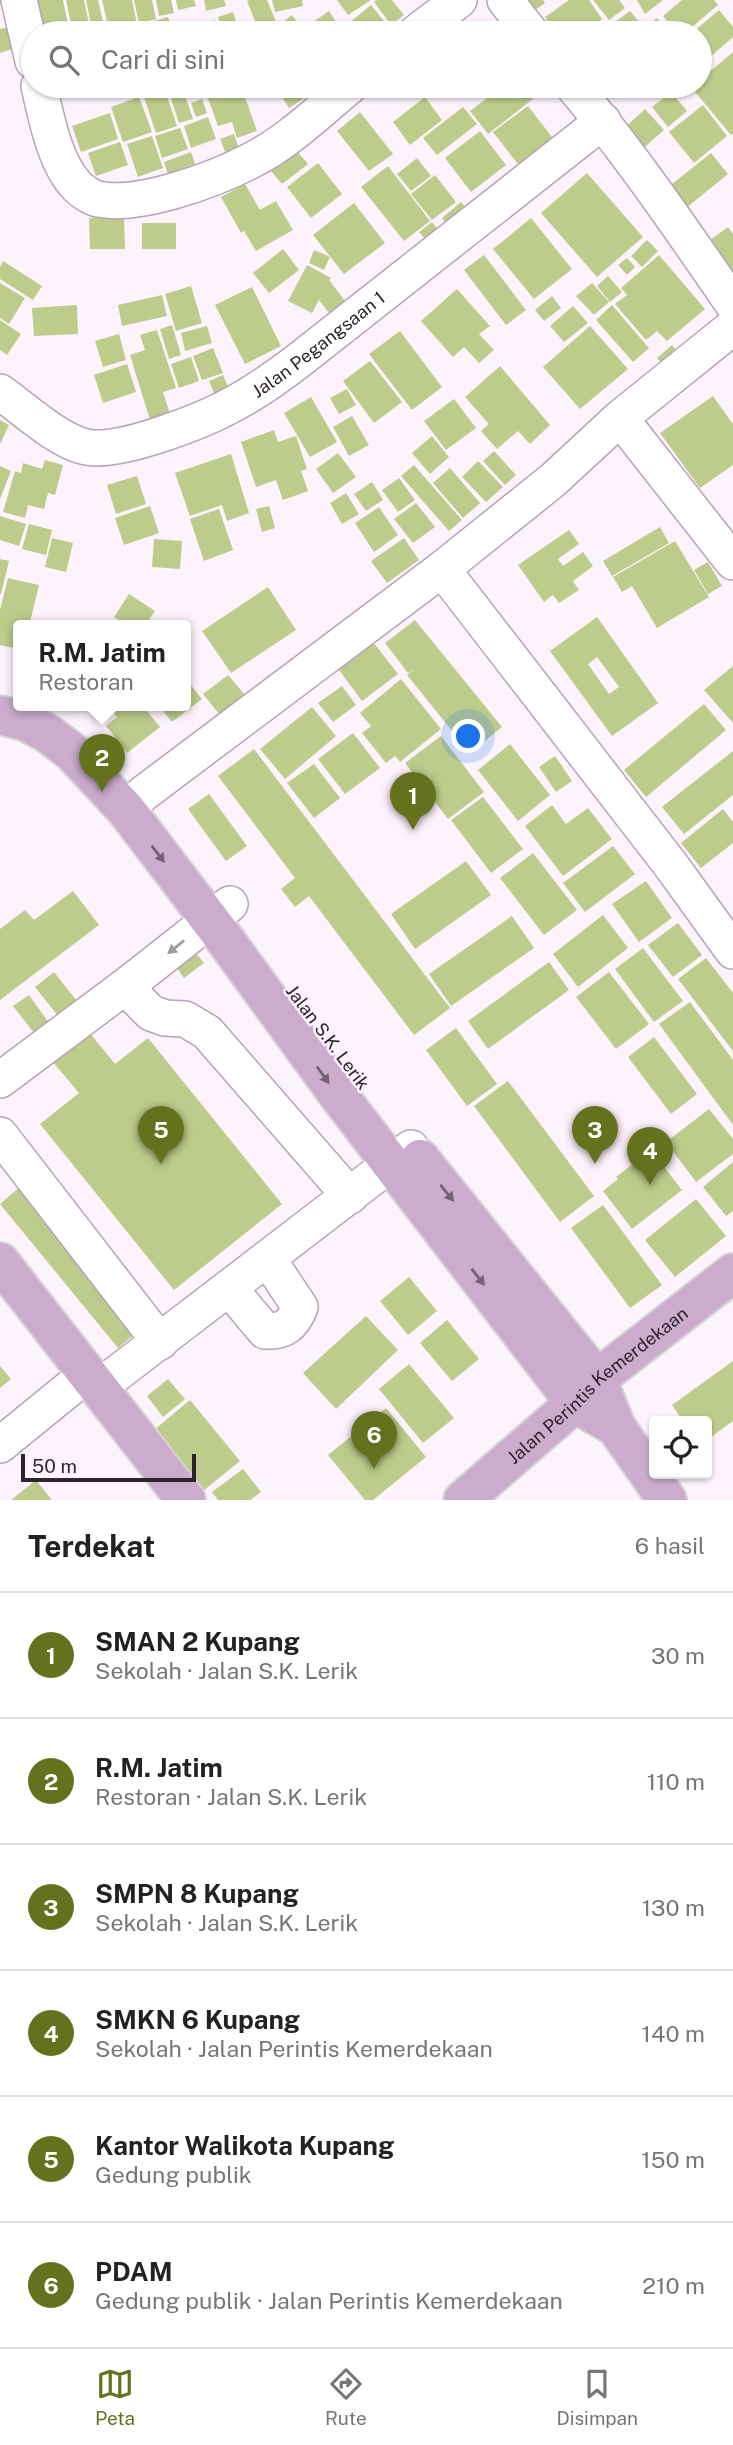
<!DOCTYPE html>
<html lang="id">
<meta charset="utf-8">
<style>
:root{--surface:#fff;--page:#f6f6f6;--text:#222;--muted:#767676;--line:#e0e0e0;--accent:#64721d}
body{margin:0;font-family:"Public Sans",sans-serif;background:var(--page);color:var(--text)}
.controls{position:absolute;right:21px;bottom:21px;display:grid;overflow:hidden;border-radius:7px;box-shadow:0 2px 5px #0004}
.controls button{width:63px;height:63px;display:grid;place-items:center;padding:0;border:0;border-bottom:2px solid var(--line);background:var(--surface);color:var(--text);font:35px sans-serif}
.scale{position:absolute;left:21px;bottom:18px;width:175px;box-sizing:border-box;padding-left:7px;border:4px solid #2c232c;border-top:0;font-size:19px;line-height:24px;white-space:nowrap;color:#2c232c;-webkit-text-stroke:5px #fdf3fd;paint-order:stroke}
.you{position:absolute;left:469px;top:737px;width:24px;height:24px;margin:-18px;border:5px solid #fff;border-radius:50%;background:#1a73e8;box-shadow:0 0 0 10px #1a73e833}
.badge{display:grid;place-items:center;width:46px;height:46px;border-radius:50%;background:var(--accent);color:#fff;font-size:23px;font-weight:700}
.pin{position:absolute;translate:-50% -58px;filter:drop-shadow(0 2px 4px #0008)}
.pin::after{content:'';position:absolute;top:37px;width:24px;height:21px;background:inherit;clip-path:polygon(0 0,100% 0,50% 100%)}
.popup{position:absolute;left:13px;top:620px;width:178px;height:91px;box-sizing:border-box;display:grid;place-content:center;border-radius:7px;background:var(--surface);filter:drop-shadow(0 2px 5px #0005);font-size:23px;white-space:nowrap;color:var(--muted)}
.popup b{font-size:26px;color:var(--text)}
.popup::after{content:'';position:absolute;left:50%;top:100%;margin-left:-14px;border:14px solid transparent;border-top-color:var(--surface)}
.list{margin:0;padding:0;list-style:none}
h2{display:flex;justify-content:space-between;align-items:center;height:91px;margin:0;padding:0 28px;font-size:30px}
h2 small{font-size:23px;font-weight:400;color:var(--muted)}
.list li{display:grid;grid-template-columns:46px 1fr auto;gap:21px;align-items:center;box-sizing:border-box;height:126px;padding:0 28px;border-top:2px solid var(--line)}
.list b{display:block;font-size:26px;white-space:nowrap}
.list p{margin:0;font-size:23px;white-space:nowrap;color:var(--muted)}
.list em{font-size:23px;font-style:normal;color:var(--muted)}
.icon{flex:none;width:38px;height:38px;fill:none;stroke:currentColor;stroke-width:2;stroke-linecap:round;stroke-linejoin:round}
.map{position:relative;flex:none;width:733px;height:1500px;overflow:hidden}
.search{position:absolute;background:var(--surface);box-shadow:0 2px 5px #0004;left:21px;right:21px;top:21px;height:77px;display:flex;align-items:center;gap:18px;box-sizing:border-box;padding:0 24px;border-radius:38px;color:var(--muted);font-size:26px}
.sheet{height:847px;background:var(--surface)}
nav{display:flex;justify-content:space-around;align-items:center;box-sizing:border-box;height:98px;border-top:2px solid var(--line);background:var(--surface);font-size:19px;color:var(--muted)}
nav a{display:grid;justify-items:center;gap:4px}
nav .on{color:var(--accent)}
.map>svg:first-child{display:block}
.building{fill:#bdcb8b;fill-rule:evenodd}
.lines{fill:none;stroke-linecap:round;stroke-linejoin:round}
.minor-casing{stroke:#b7a2b8;stroke-width:38}
.major-casing{stroke:#d5d3d5;stroke-width:42}
.minor{stroke:#fff;stroke-width:35}
.major{stroke:#cbaccd;stroke-width:38}
.oneway{fill:#746174}
.oneway2{fill:#a09ca0}
.labels{text-anchor:middle;dominant-baseline:central;stroke-width:5;stroke-linejoin:round;paint-order:stroke}
.street-label{font-size:18px;fill:#2c232c;stroke:#fdf3fd}
</style>
<div class="map">
<svg width="733" height="1500" viewBox="0 0 733 1500">
<rect width="100%" height="100%" fill="#fdf3fd"/>
<!-- building -->
<path class="building" d="M31 0H63L69 29 38 33Z
M66 0H84L89 24 72 28Z
M86 0H98L103 22 91 24Z
M102 0H132L137 24 109 30Z
M134 0H152L156 19 139 23Z
M156 0H171L174 13 159 16Z
M176 0H194L196 6 178 10Z
M204 0H224L226 6 206 11Z
M250 0H267L277 24 259 31 247 1Z
M272 0H302L303 6 275 12Z
M337 0H371L348 15Z
M376 0H392L404 15 391 25 374 2Z
M528 0H543L545 3 526 17 518 7Z
M569 0H589L602 19 583 33H556L545 17Z
M593 0H619L625 8 609 20Z
M637 0H663L645 14Z
M682 0H714L718 5 685 33H677L663 16Z
M371 5 391 30 387 33H357L349 23Z
M719 10 733 27V37L703 63 700 59V33H692Z
M329 11 343 33H311L307 26Z
M630 11 641 24 629 33H624L615 22Z
M233 12 237 25 223 29 218 17Z
M292 15 301 27 291 33H274L272 30Z
M168 17 173 33H131L129 28Z
M657 18 670 33H652L647 27Z
M215 20 219 33H203L200 25Z
M471 22 480 33H456Z
M611 22 619 33H596Z
M248 23 251 33H234L233 29Z
M8 27 15 48 0 53V29Z
M733 52V133L731 135 691 87 700 86V80Z
M193 86H215L195 93Z
M228 86H241L257 131 237 138 232 122 218 126 206 93Z
M299 86H304L310 94 289 108 282 97Z
M417 86H439L425 96Z
M503 86H522L533 99 488 134 470 111Z
M603 86H630L613 99Z
M164 87 177 126 156 133 143 94Z
M671 92 687 111 668 127 652 107Z
M185 95 193 119 179 123 171 99Z
M139 97 152 132 123 142 111 107Z
M425 97 442 120 410 145 393 122Z
M202 99 207 113 196 117 191 103Z
M703 105 727 136 694 163 669 132Z
M528 106 555 141 521 168 493 132Z
M463 107 477 124 437 155 423 138Z
M645 109 664 130 638 153 620 132Z
M360 112 393 154 369 171 337 131Z
M110 113 118 139 81 152 72 126Z
M208 117 216 139 191 148 184 126Z
M180 128 188 149 162 158 155 136Z
M480 131 506 165 471 192 445 158Z
M234 134 240 152 227 156 220 139Z
M152 136 163 168 138 177 127 144Z
M120 142 128 165 96 176 88 153Z
M297 151 308 164 282 184 271 171Z
M191 152 195 164 168 174 164 162Z
M711 153 728 174 680 213 662 192Z
M417 158 431 176 411 191 397 174Z
M318 163 342 194 311 218 287 187Z
M388 166 430 221 404 241 361 187Z
M587 173 643 237 597 277 541 213Z
M435 175 456 202 432 220 411 194Z
M245 184 260 210 276 201 293 230 256 251 244 231 241 233 221 197Z
M461 202 472 215 452 231 442 218Z
M354 203 385 243 344 274 313 235Z
M124 217 125 249H90L89 218Z
M531 218 572 269 534 299 493 249Z
M432 222 443 236 431 246 419 232Z
M142 223H176V249H142Z
M728 227 733 234V271L710 240Z
M647 240 658 251 642 267 631 256Z
M283 249 299 270 269 293 253 273Z
M314 250 330 257 324 270 309 263Z
M484 255 526 310 506 325 464 270Z
M659 255 705 309 667 341 657 331 646 340 615 304 627 295 621 288Z
M627 258 635 267 627 275 618 265Z
M3 261 42 286 33 300 0 279V267Z
M307 265 331 278 329 280 345 301 329 313 319 300 312 313 288 301Z
M608 276 622 292 610 302 597 286Z
M0 283 25 298 9 324 0 318Z
M592 283 609 302 594 315 576 296Z
M191 286 202 323 176 331 165 294Z
M252 287 281 346 245 364 215 305Z
M457 289 490 326 479 334 494 350 479 363 464 347 453 357 421 321Z
M162 295 167 316 122 326 118 305Z
M552 296 561 308 544 321 535 310Z
M77 305 78 334 34 336 32 308Z
M612 305 649 348 633 362 596 320Z
M573 306 588 323 564 342 550 326Z
M0 320 21 334 7 355 0 350Z
M172 325 181 355 169 359 160 329Z
M207 326 212 343 185 351 181 333Z
M590 326 628 369 580 409 543 367Z
M157 330 176 388 163 392 170 414 150 420 130 355 145 350 140 335Z
M400 331 442 387 412 410 369 354Z
M119 334 126 360 103 367 95 341Z
M672 345 680 355 665 368 657 358Z
M213 348 223 373 202 380 193 356Z
M191 357 199 381 179 388 171 364Z
M370 361 402 402 374 423 343 381Z
M127 364 136 392 103 403 94 375Z
M500 366 550 425 530 444 518 431 497 449 481 431 489 424 465 397Z
M223 375 230 392 216 398 209 381Z
M347 389 356 405 339 414 330 398Z
M713 396 733 424V465L700 488 660 433Z
M311 397 337 442 310 457 284 413Z
M454 399 476 428 446 450 424 421Z
M352 416 369 445 349 456 333 427Z
M0 420 9 425 0 444Z
M274 430 278 442 296 436 307 469 301 471 308 491 283 500 276 480 256 487 241 442Z
M432 436 449 457 430 474 412 453Z
M494 451 516 475 505 485 483 461Z
M338 453 356 477 333 493 316 469Z
M231 454 249 513 227 521 222 505 190 516 175 473Z
M45 460 63 465 55 495 48 493 44 509 28 505 25 518 3 512 15 471 21 473 23 463 42 469Z
M478 461 503 487 486 502 462 477Z
M414 465 462 520 449 531 401 476Z
M0 466 11 471 0 499Z
M450 468 480 503 463 518 433 483Z
M137 476 146 504 116 514 107 485Z
M399 478 415 500 398 512 382 490Z
M372 482 383 500 366 511 354 494Z
M346 493 359 514 342 524 330 503Z
M416 503 435 527 413 543 394 519Z
M150 506 159 533 124 545 115 518Z
M269 506 275 528 262 532 256 509Z
M379 507 398 535 374 552 355 523Z
M219 509 233 550 204 561 190 519Z
M0 516 26 524 19 546 0 540Z
M29 524 52 530 46 555 22 549Z
M660 527 669 543 612 576 603 561Z
M569 530 579 544 558 559 563 566 583 552 593 566 573 581 579 590 559 603 553 595 544 602 518 565Z
M52 538 73 543 66 572 45 567Z
M404 538 419 560 387 583 371 561Z
M154 539 182 541 180 569 152 567Z
M675 541 709 597 657 628 632 586 622 592 613 577Z
M0 559 9 561 1 594H0Z
M708 562 722 586 708 594 694 570Z
M8 578 39 585 29 626H18V649L0 645V610Z
M268 587 296 630 231 673 202 631Z
M129 594 155 611 145 626H127L114 617Z
M597 617 658 703 612 736 550 651ZM597 657 619 687 609 694 588 664Z
M415 620 502 727 470 753 407 675 414 669 408 673 385 643Z
M374 643 398 674 362 701 339 670Z
M733 666V723L704 690Z
M228 675 245 695 220 715 203 694Z
M186 679 202 699 172 722 159 706H186Z
M401 679 441 729 400 762 395 756 386 763 362 733 371 726 360 713Z
M342 686 356 705 333 722 318 703Z
M704 704 726 730 646 797 624 770Z
M109 706H143L160 727 127 753 106 726 117 717Z
M312 707 336 736 285 779 260 749Z
M353 733 380 768 345 794 318 759Z
M441 736 484 792 448 819 405 763Z
M510 744 550 795 518 821 478 770Z
M254 749 450 1008 414 1035 309 896 295 907 281 889 295 878 218 776Z
M733 751V795L684 834 662 807Z
M555 756 572 781 556 792 539 767Z
M314 764 340 798 314 818 287 783Z
M209 794 247 846 226 861 188 809Z
M483 797 523 849 491 873 451 820Z
M552 805 566 824 588 808 612 839 563 876 525 826Z
M723 809 733 822V843L701 868 681 843Z
M613 846 635 874 585 912 563 883Z
M533 853 577 910 544 935 500 878Z
M466 861 491 895 415 949 391 914Z
M646 881 672 918 639 942 612 904Z
M73 891 99 925 0 1000V929L25 910 34 920Z
M603 915 628 948 578 987 553 954Z
M512 916 534 948 451 1006 429 974Z
M678 923 702 955 673 977 648 945Z
M191 947 204 963 184 978 172 961Z
M643 948 683 1001 654 1022 615 969Z
M706 958 733 993V1051L678 979Z
M549 962 569 990 488 1049 468 1021Z
M54 972 77 1001 58 1016 35 987Z
M609 972 649 1024 616 1049 576 997Z
M29 995 49 1023 34 1033 13 1006Z
M690 1002 733 1060V1125L659 1024Z
M456 1028 497 1084 467 1106 426 1050Z
M89 1032 115 1064 148 1038 282 1204 174 1290 40 1124 79 1093 52 1061Z
M654 1037 697 1094 671 1114 628 1057Z
M508 1081 594 1196 560 1222 474 1106Z
M709 1109 733 1139V1154L696 1182 666 1142Z
M651 1150 682 1190 632 1229 603 1191 618 1179 616 1177Z
M733 1162V1211L726 1216 703 1187Z
M23 1184 142 1328 118 1348 0 1204Z
M696 1199 726 1236 675 1277 645 1240Z
M603 1205 662 1285 630 1308 571 1228Z
M409 1277 437 1311 408 1335 380 1301Z
M366 1316 398 1350 336 1409 303 1373Z
M447 1320 479 1359 452 1381 420 1343Z
M733 1361V1421L707 1440V1421H683L672 1405Z
M409 1364 454 1418 423 1443 379 1389Z
M0 1366 11 1379 0 1388Z
M168 1379 185 1399 163 1417 147 1396Z
M190 1400 240 1461 203 1491 154 1430Z
M386 1408 426 1457 373 1500H365L328 1455Z
M243 1469 261 1492 250 1500H218L212 1492Z
M36 1480 52 1500H11Z"/>
<g class="lines">
<defs>
<g id="minor">
<path d="M19 0 33 61"/>
<path d="M505 0 531 33"/>
<path d="M416 33 459 0"/>
<path d="M39 86C46 116 54 161 76 185 80 190 92 198 98 199 139 208 216 179 252 160 288 142 319 111 350 86"/>
<path d="M573 86C631 155 682 230 733 304"/>
<path id="s1" d="M0 392C24 409 58 441 86 447 120 454 205 420 235 403 258 391 278 376 298 361L603 121"/>
<path d="M620 418 733 562"/>
<path d="M442 569 673 868 733 951"/>
<path d="M126 810 144 793 442 569 553 480 620 418 733 327"/>
<path d="M131 982 137 999 151 1013 165 1018 185 1019 207 1032 350 1196"/>
<path d="M0 1080 131 982 230 904"/>
<path d="M0 1135 160 1342"/>
<path d="M229 1288 265 1331C284 1332 293 1325 300 1307L268 1259"/>
<path d="M98 1388 411 1148"/>
<path d="M0 1445 70 1388"/>
</g>
<g id="major">
<path d="M0 715 24 721 47 733 72 752 126 810 226 941 339 1096 575 1403 616 1427 667 1500"/>
<path d="M420 1159 597 1379 616 1427"/>
<path d="M0 1262 186 1500"/>
<path id="s2" d="M463 1500 575 1403 597 1379 733 1273"/>
</g>
</defs>
<!-- minor casing -->
<use href="#minor" class="minor-casing"/>
<!-- major casing -->
<use href="#major" class="major-casing"/>
<!-- minor -->
<use href="#minor" class="minor"/>
<!-- major -->
<use href="#major" class="major"/>
</g>
<!-- one-way arrows -->
<defs><path id="oneway-solid" d="M-6-.8H1V-3.2L6.5 0L1 3.2V.8H-6Z" transform="scale(1.75)"/></defs>
<g class="oneway">
<use href="#oneway-solid" transform="translate(158 854) rotate(53)"/>
<use href="#oneway-solid" transform="translate(323 1075) rotate(54)"/>
<use href="#oneway-solid" transform="translate(447 1193) rotate(51)"/>
<use href="#oneway-solid" transform="translate(478 1277) rotate(52)"/>
</g>
<use class="oneway2" href="#oneway-solid" transform="translate(176 947) rotate(141)"/>
<g class="labels">
<!-- street labels -->
<g class="street-label">
<text stroke="none"><textPath href="#s1" startOffset="362">Jalan Pegangsaan 1</textPath></text>
<text transform="translate(328 1037) rotate(53)">Jalan S.K. Lerik</text>
<text stroke="none"><textPath href="#s2" startOffset="177">Jalan Perintis Kemerdekaan</textPath></text>
</g>
</g>
</svg>
<div class="controls">
<button><svg class="icon" aria-label="locate" viewBox="0 0 24 24"><circle cx="12" cy="12" r="6"/><path d="M12 2v4M12 18v4M2 12h4M18 12h4"/></svg></button>
</div>
<div class="scale">50 m</div>
<div class="you"></div>
<div class="pin badge" style="left:413px;top:830px">1</div>
<div class="pin badge" style="left:102px;top:792px">2</div>
<div class="popup"><b>R.M. Jatim</b>Restoran</div>
<div class="pin badge" style="left:595px;top:1164px">3</div>
<div class="pin badge" style="left:650px;top:1185px">4</div>
<div class="pin badge" style="left:161px;top:1164px">5</div>
<div class="pin badge" style="left:374px;top:1469px">6</div>
<div class="search"><svg class="icon" aria-label="search" viewBox="0 0 24 24"><circle cx="10" cy="10" r="6"/><path d="M15 15l6 6"/></svg>Cari di sini</div>
</div>
<section class="sheet">
<h2>Terdekat<small>6 hasil</small></h2>
<ul class="list">
<li><span class="badge">1</span><div><b>SMAN 2 Kupang</b><p>Sekolah · Jalan S.K. Lerik</p></div><em>30 m</em></li>
<li><span class="badge">2</span><div><b>R.M. Jatim</b><p>Restoran · Jalan S.K. Lerik</p></div><em>110 m</em></li>
<li><span class="badge">3</span><div><b>SMPN 8 Kupang</b><p>Sekolah · Jalan S.K. Lerik</p></div><em>130 m</em></li>
<li><span class="badge">4</span><div><b>SMKN 6 Kupang</b><p>Sekolah · Jalan Perintis Kemerdekaan</p></div><em>140 m</em></li>
<li><span class="badge">5</span><div><b>Kantor Walikota Kupang</b><p>Gedung publik</p></div><em>150 m</em></li>
<li><span class="badge">6</span><div><b>PDAM</b><p>Gedung publik · Jalan Perintis Kemerdekaan</p></div><em>210 m</em></li>
</ul>
</section>
<nav>
<a class="on"><svg class="icon" aria-label="map" viewBox="0 0 24 24"><path d="M3 6l6-2 6 2 6-2v14l-6 2-6-2-6 2zM9 4v14M15 6v14"/></svg>Peta</a>
<a><svg class="icon" aria-label="directions" viewBox="0 0 24 24"><path d="M12 3l9 9-9 9-9-9zM9 14v-3h6M13 9l2 2-2 2"/></svg>Rute</a>
<a><svg class="icon" aria-label="saved" viewBox="0 0 24 24"><path d="M7 4h10v16l-5-4-5 4z"/></svg>Disimpan</a>
</nav>
